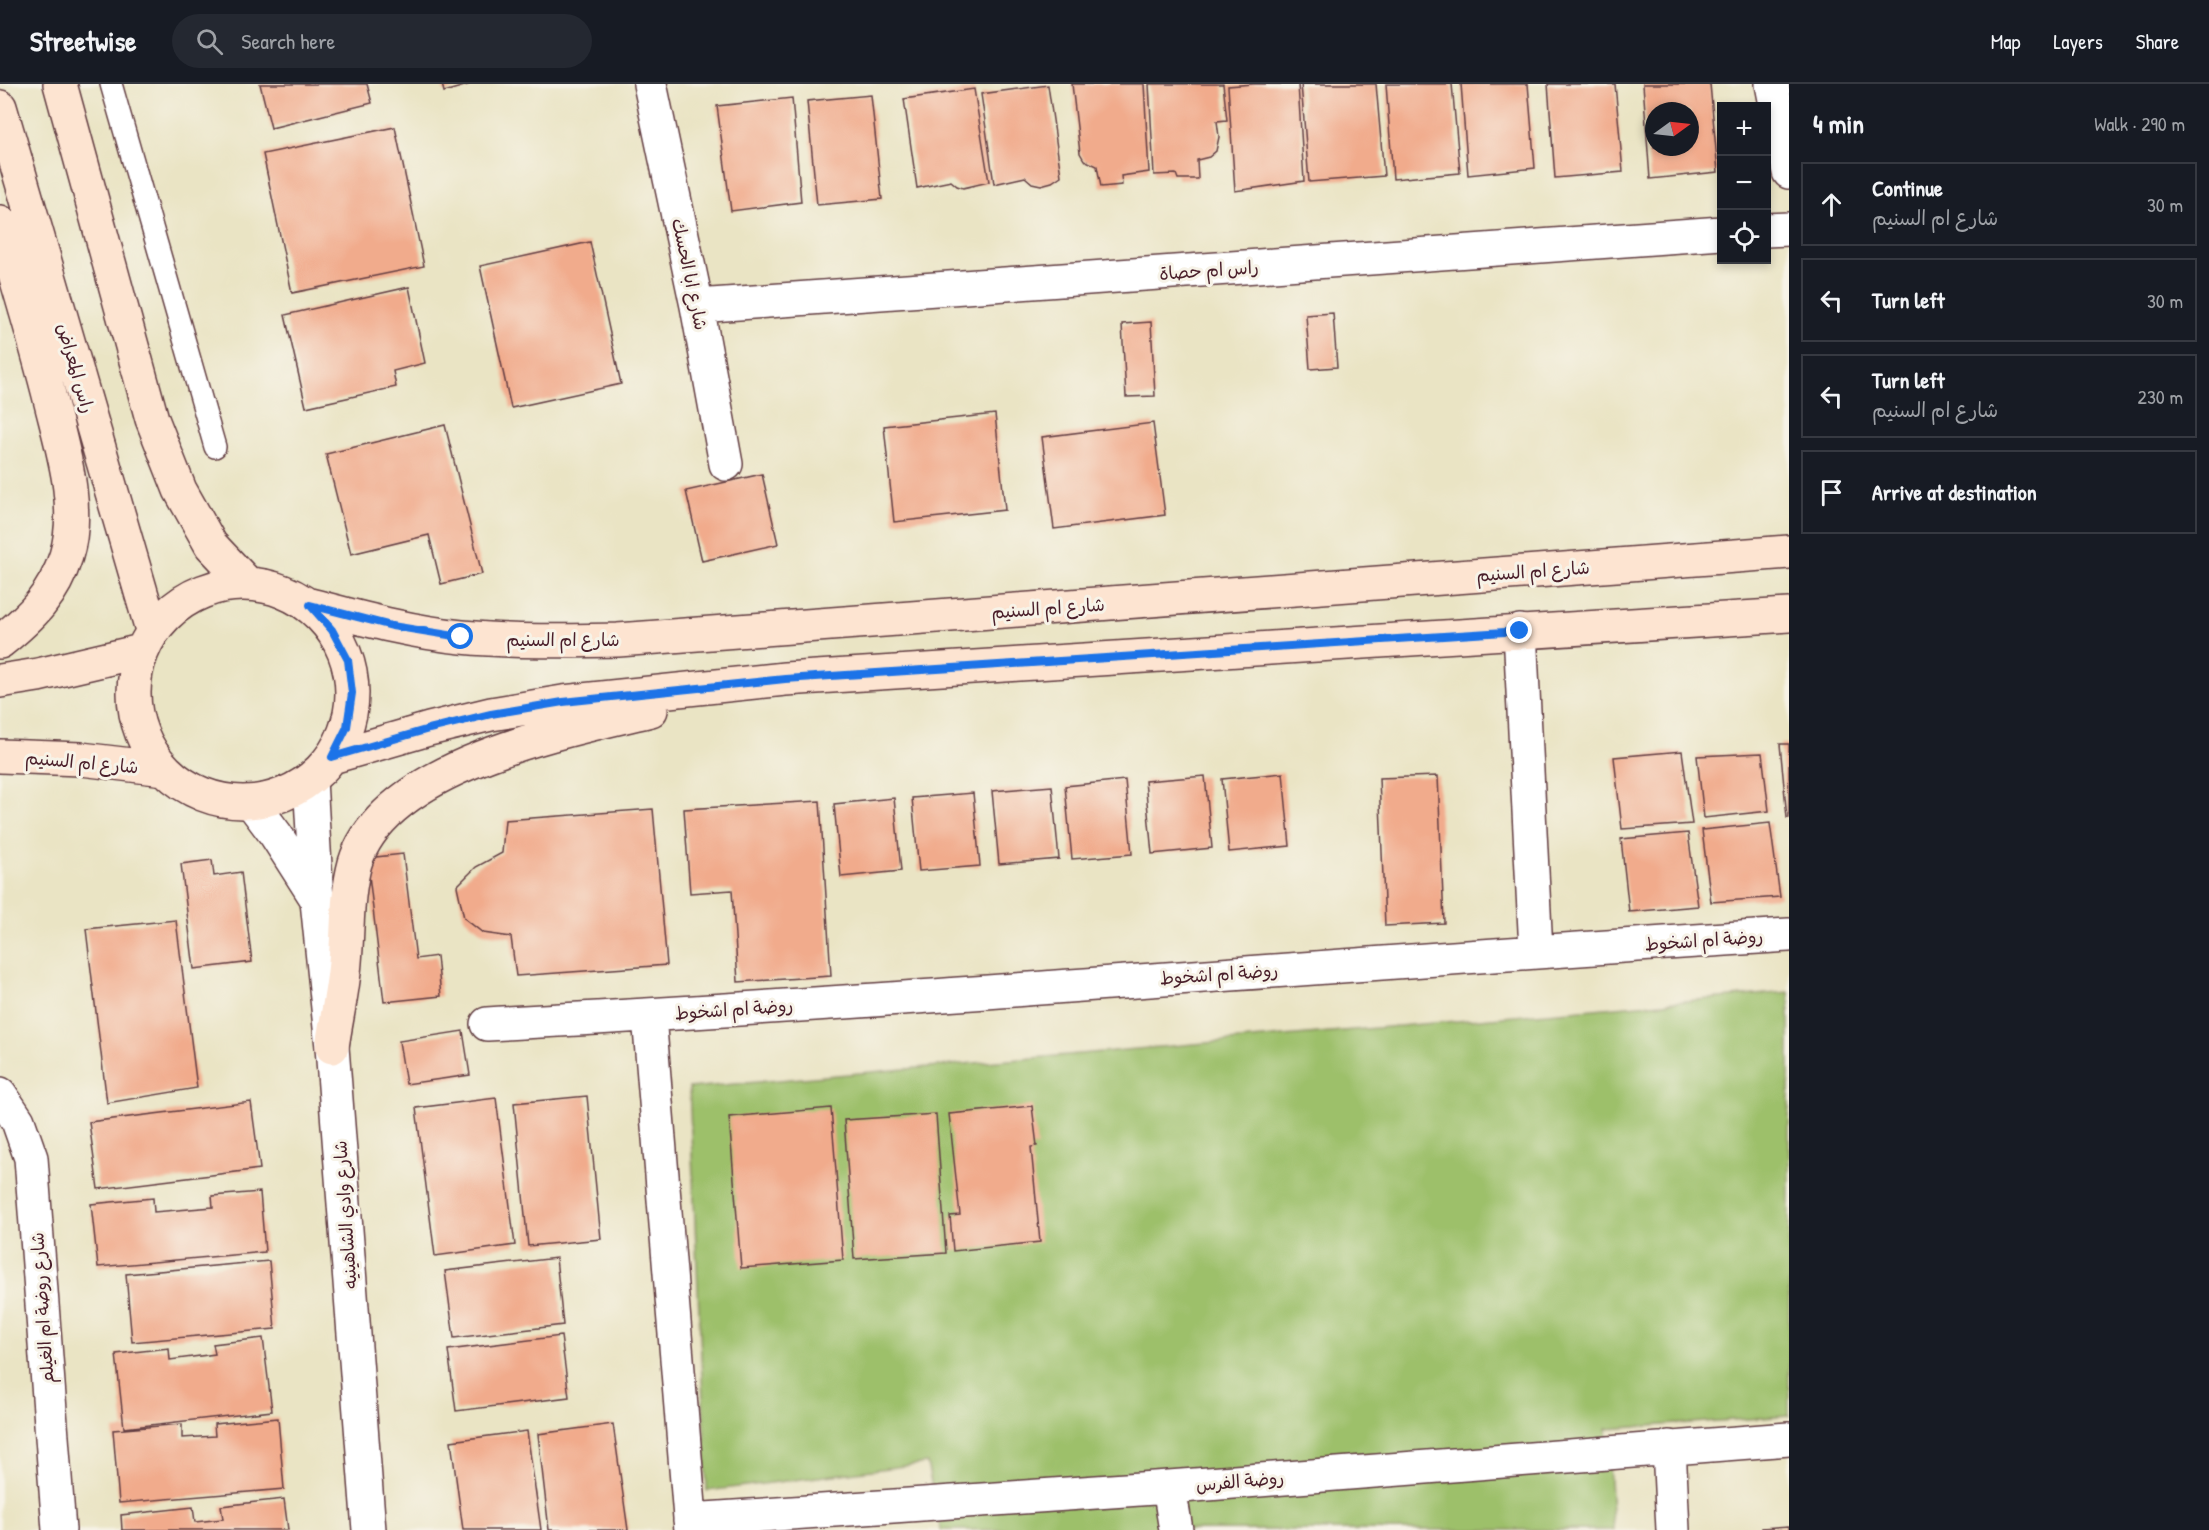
<!DOCTYPE html>
<meta charset="utf-8">
<style>
:root{--surface:#171b24;--page:#242831;--text:#f1f3f6;--muted:#9ea1a6;--line:#363941}
body{margin:0;font-family:"Patrick Hand","Playpen Sans Arabic",sans-serif;background:var(--page);color:var(--text)}
.controls{position:absolute;right:18px;top:18px;display:grid;overflow:hidden;border-radius:0px;box-shadow:0 3px 9px #0003}
.controls button{width:54px;height:54px;display:grid;place-items:center;padding:0;border:0;border-bottom:2px solid var(--line);background:var(--surface);color:var(--text);font:30px sans-serif}
.compass{position:absolute;left:1645px;top:18px;width:54px;height:54px;border-radius:50%;background:var(--surface);box-shadow:0 3px 9px #0003;rotate:75deg}
.stop{position:absolute;width:18px;height:18px;margin:-14px;border:4px solid #1a73e8;border-radius:50%;background:#fff}
.stop.end{background:#1a73e8;border-color:#fff;box-shadow:0 2px 6px #0008}
.list{margin:0;padding:0;list-style:none}
h2{display:flex;justify-content:space-between;align-items:center;height:78px;margin:0;padding:0 24px;font-size:26px}
h2 small{font-size:20px;font-weight:400;color:var(--muted)}
.list li{display:grid;grid-template-columns:39px 1fr auto;gap:18px;align-items:center;box-sizing:border-box;height:84px;margin:0 12px 12px;padding:0 12px;border:2px solid var(--line);border-radius:0px}
.list b{display:block;font-size:22px;white-space:nowrap}
.list p{margin:0;font-size:20px;white-space:nowrap;color:var(--muted)}
.list em{font-size:20px;font-style:normal;color:var(--muted)}
.icon{flex:none;width:33px;height:33px;fill:none;stroke:currentColor;stroke-width:2;stroke-linecap:round;stroke-linejoin:round}
.map{position:relative;flex:none;width:1789px;height:1446px;overflow:hidden}
header{display:flex;align-items:center;gap:36px;box-sizing:border-box;height:84px;padding:0 30px;background:var(--surface);border-bottom:2px solid var(--line)}
header strong{font-size:28px}
nav{display:flex;gap:33px;margin-inline-start:auto;font-size:21px}
.search{width:420px;height:54px;background:var(--page);display:flex;align-items:center;gap:15px;box-sizing:border-box;padding:0 21px;border-radius:33px;color:var(--muted);font-size:22px}
main{display:flex}
aside{flex:1;background:var(--surface)}
.map>svg:first-child{display:block}
.green{fill:#9dc06a;stroke:#74704a;stroke-width:1.5}
.building{fill:#f1ab8c;fill-rule:evenodd}
.lines{fill:none;stroke-linecap:round;stroke-linejoin:round}
.lane-casing{stroke:#623d42;stroke-width:24}
.street-casing{stroke:#623d42;stroke-width:36}
.secondary-casing{stroke:#623d42;stroke-width:36}
.lane{stroke:#fff;stroke-width:21}
.street{stroke:#fff;stroke-width:33}
.secondary{stroke:#fde4d1;stroke-width:33}
.route{stroke:#1a73e8;stroke-width:8}
.labels{text-anchor:middle;dominant-baseline:central;stroke-width:6;stroke-linejoin:round;paint-order:stroke}
.street-label{font-size:18px;fill:#4a1f2b;stroke:#f7f3e8}
</style>
<header>
<strong>Streetwise</strong>
<div class="search"><svg class="icon" aria-label="search" viewBox="0 0 24 24"><circle cx="10" cy="10" r="6"/><path d="M15 15l6 6"/></svg>Search here</div>
<nav><a>Map</a><a>Layers</a><a>Share</a></nav>
</header>
<main>
<div class="map">
<svg width="1789" height="1446" viewBox="0 0 1789 1446">
<rect width="100%" height="100%" fill="#f7f3e8"/>
<filter id="ink" filterUnits="userSpaceOnUse"><feTurbulence type="fractalNoise" baseFrequency=".0167" numOctaves="2"/><feDisplacementMap in="SourceGraphic" scale="12" xChannelSelector="R" yChannelSelector="G"/><feConvolveMatrix kernelMatrix="1 2 1 2 8 2 1 2 1" color-interpolation-filters="sRGB"/></filter>
<filter id="wash" filterUnits="userSpaceOnUse"><feTurbulence type="fractalNoise" baseFrequency=".008" numOctaves="4" result="noise"/><feDisplacementMap in="SourceGraphic" scale="24" xChannelSelector="R" yChannelSelector="G"/><feGaussianBlur stdDeviation="1.35" result="paint"/><feColorMatrix in="noise" values="0 0 0 0 0 0 0 0 0 0 0 0 0 0 0 0 0 1.4 0 .05"/><feComposite in="paint" operator="in"/></filter>
<g filter="url(#wash)">
<rect width="100%" height="100%" fill="#eae4c4"/>
<!-- green -->
<path class="green" d="M1789 908V1332L1607 1345 1613 1446H941L927 1379 707 1407 689 1004Z"/>
<g id="blocks">
<!-- building -->
<path class="building" d="M260 0H367L372 19 271 44Z
M442 0H468V1L444 8Z
M1072 0H1144L1149 88 1121 92 1122 101 1101 103 1097 82 1084 76 1080 69Z
M1149 0H1223L1227 36 1217 37 1219 53 1216 67 1209 73 1197 76 1198 95H1178L1176 90 1154 91Z
M1253 0H1298L1304 97 1235 107 1228 2Z
M1301 0H1376L1384 92 1309 98Z
M1386 0H1452L1460 89 1393 95Z
M1461 0H1528L1535 84 1468 91Z
M1548 0H1615L1623 88 1555 94Z
M1643 0H1710L1718 88 1650 95ZM1654 27H1690V63H1654Z
M1048 1 1061 92 1052 98 1041 101 1032 99 1025 93 994 100 981 10Z
M974 5 989 98 963 104 957 102 951 97 917 104 904 15Z
M871 11 882 115 817 121 807 17Z
M792 14 801 118 731 127 717 22Z
M395 43 424 182 292 209 263 70Z
M590 158 621 300 511 324 480 182Z
M409 203 425 279 393 287 396 303 306 323 285 231Z
M1333 229 1337 283 1310 285 1306 231Z
M1151 238 1155 312 1126 313 1122 240Z
M995 330 1005 426 894 438 884 342Z
M1153 339 1165 431 1054 445 1042 353Z
M445 341 482 490 441 500 429 451 351 470 326 370Z
M762 390 778 460 702 477 686 407Z
M1780 660H1789V734H1787Z
M1682 667 1692 740 1622 745 1614 673Z
M1762 669 1769 727 1704 734 1697 672Z
M1283 689 1290 762 1229 768 1222 695Z
M1205 692 1212 764 1152 770 1145 697Z
M1438 692 1444 839 1385 842 1379 694Z
M1125 696 1132 770 1072 775 1065 702Z
M1052 702 1059 775 999 780 992 707Z
M973 709 980 782 919 787 912 714Z
M894 714 901 787 841 793 834 720Z
M820 717 831 892 738 898 732 806 690 809 684 725Z
M653 725 667 881 516 892 511 853 483 849 464 834 457 802 476 783 502 769 505 736Z
M1770 739 1780 813 1711 818 1702 746Z
M1688 749 1698 822 1629 828 1621 755Z
M403 770 416 875 437 872 441 912 384 918 367 774Z
M212 776 214 792 241 788 252 878 194 885 181 780Z
M176 836 197 1004 107 1019 86 845Z
M463 947 470 991 406 1000 399 957Z
M587 1012 601 1155 528 1162 514 1019Z
M496 1014 515 1161 435 1172 416 1024Z
M251 1018 260 1085 98 1105 89 1038Z
M1032 1022 1037 1062 1031 1063 1040 1158 953 1167 950 1132 960 1131 949 1030Z
M831 1024 843 1176 741 1184 729 1033Z
M936 1030 946 1169 854 1175 844 1036Z
M260 1108 265 1168 98 1183 91 1120 153 1114 154 1128 213 1123 212 1112Z
M556 1174 563 1241 454 1254 445 1187Z
M269 1177 275 1245 132 1258 126 1190Z
M561 1252 569 1313 456 1327 448 1266Z
M263 1254 272 1327 124 1344 116 1270 169 1264 170 1276 215 1270 213 1260Z
M278 1334 284 1405 119 1419 113 1346 182 1340V1354L215 1352 214 1340Z
M613 1340 628 1446H549L538 1350Z
M527 1347 541 1446H463L451 1357Z
M284 1415 288 1446H122L121 1431 193 1423 195 1438 223 1435 221 1422Z
M1789 1442V1446H1762V1444Z"/>
</g>
</g>
<g filter="url(#ink)">
<use href="#blocks" fill-opacity="0" stroke="#623d42" stroke-width="1.5"/>
<g class="lines">
<defs>
<path id="lane" d="M111 0 215 363"/>
<path id="street" d="M650 0 697 222 726 380
M1772 0 1789 88
M1766 146 1789 145
M697 222 1722 149
M1520 547 1536 867
M310 696 317 817 332 963 369 1446
M252 719 276 751 315 812
M649 932 691 1446
M487 940C921 917 1355 878 1789 851
M0 1010 18 1037 31 1074 59 1446
M1669 1363 1673 1446
M1169 1403 1176 1446
M690 1436 1169 1403 1789 1355"/>
<path id="secondary" d="M60 0 152 335 180 406 211 461 247 499
M0 23 152 546
M0 138C17 198 36 258 51 319 63 367 81 423 66 472 54 511 31 533 0 558
M134 609a109 109 0 1 1 218 0a109 109 0 1 1-218 0Z
M310 521C360 534 410 548 462 553 514 558 566 557 618 556L1789 468
M0 597 38 591 141 567
M0 672 81 675 165 685
M332 673 429 645 491 630 563 618 785 595 1789 531
M332 963C336 935 343 906 345 878 348 844 346 812 355 779 385 681 564 647 651 626"/>
</defs>
<!-- lane casing -->
<use href="#lane" class="lane-casing"/>
<!-- street casing -->
<use href="#street" class="street-casing"/>
<!-- secondary casing -->
<use href="#secondary" class="secondary-casing"/>
<!-- lane -->
<use href="#lane" class="lane"/>
<!-- street -->
<use href="#street" class="street"/>
<!-- secondary -->
<use href="#secondary" class="secondary"/>
</g>
</g>
<g class="lines" filter="url(#ink)">
<!-- route -->
<path class="route" d="M461 553 392 542 310 521 332 546 348 576 352 609 347 643 332 673 429 645 491 630 563 618 785 595 1520 547"/>
</g>
<g class="labels">
<!-- street labels -->
<g class="street-label">
<text transform="translate(1209 186) rotate(-4)">راس ام حصاة</text>
<text transform="translate(690 190) rotate(78)">شارع ابا الحسك</text>
<text transform="translate(76 284) rotate(74)">راس المعراض</text>
<text transform="translate(1533 487) rotate(-4)">شارع ام السنيم</text>
<text transform="translate(1048 524) rotate(-4)">شارع ام السنيم</text>
<text x="563" y="555">شارع ام السنيم</text>
<text transform="translate(82 678) rotate(5)">شارع ام السنيم</text>
<text transform="translate(1704 856) rotate(-4)">روضة ام اشخوط</text>
<text transform="translate(1219 890) rotate(-4)">روضة ام اشخوط</text>
<text transform="translate(734 925) rotate(-4)">روضة ام اشخوط</text>
<text transform="translate(345 1131) rotate(-94)">شارع وادي الشاهينيه</text>
<text transform="translate(42 1224) rotate(-94)">شارع روضة ام الغيلم</text>
<text transform="translate(1240 1397) rotate(-5)">روضة الفرس</text>
</g>
</g>
</svg>
<div class="controls">
<button>+</button>
<button>−</button>
<button><svg class="icon" aria-label="locate" viewBox="0 0 24 24"><circle cx="12" cy="12" r="6"/><path d="M12 2v4M12 18v4M2 12h4M18 12h4"/></svg></button>
</div>
<svg class="compass" viewBox="-18 -18 36 36"><path d="M0-13l5 13h-10z" fill="#e53935"/><path d="M0 13l5-13h-10z" fill="#9ea1a6"/></svg>
<div class="stop" style="left:461px;top:553px"></div>
<div class="stop end" style="left:1520px;top:547px"></div>
</div>
<aside>
<h2>4 min<small>Walk · 290 m</small></h2>
<ul class="list">
<li><svg class="icon" aria-label="ahead" viewBox="0 0 24 24"><path d="M12 20V5M6 11l6-6 6 6"/></svg><div><b>Continue</b><p>شارع ام السنيم</p></div><em>30 m</em></li>
<li><svg class="icon" aria-label="left" viewBox="0 0 24 24"><path d="M17 20v-9H6M10 6l-5 5 5 5"/></svg><div><b>Turn left</b></div><em>30 m</em></li>
<li><svg class="icon" aria-label="left" viewBox="0 0 24 24"><path d="M17 20v-9H6M10 6l-5 5 5 5"/></svg><div><b>Turn left</b><p>شارع ام السنيم</p></div><em>230 m</em></li>
<li><svg class="icon" aria-label="arrive" viewBox="0 0 24 24"><path d="M6 21V4h12l-3 4 3 4H6"/></svg><div><b>Arrive at destination</b></div></li>
</ul>
</aside>
</main>
